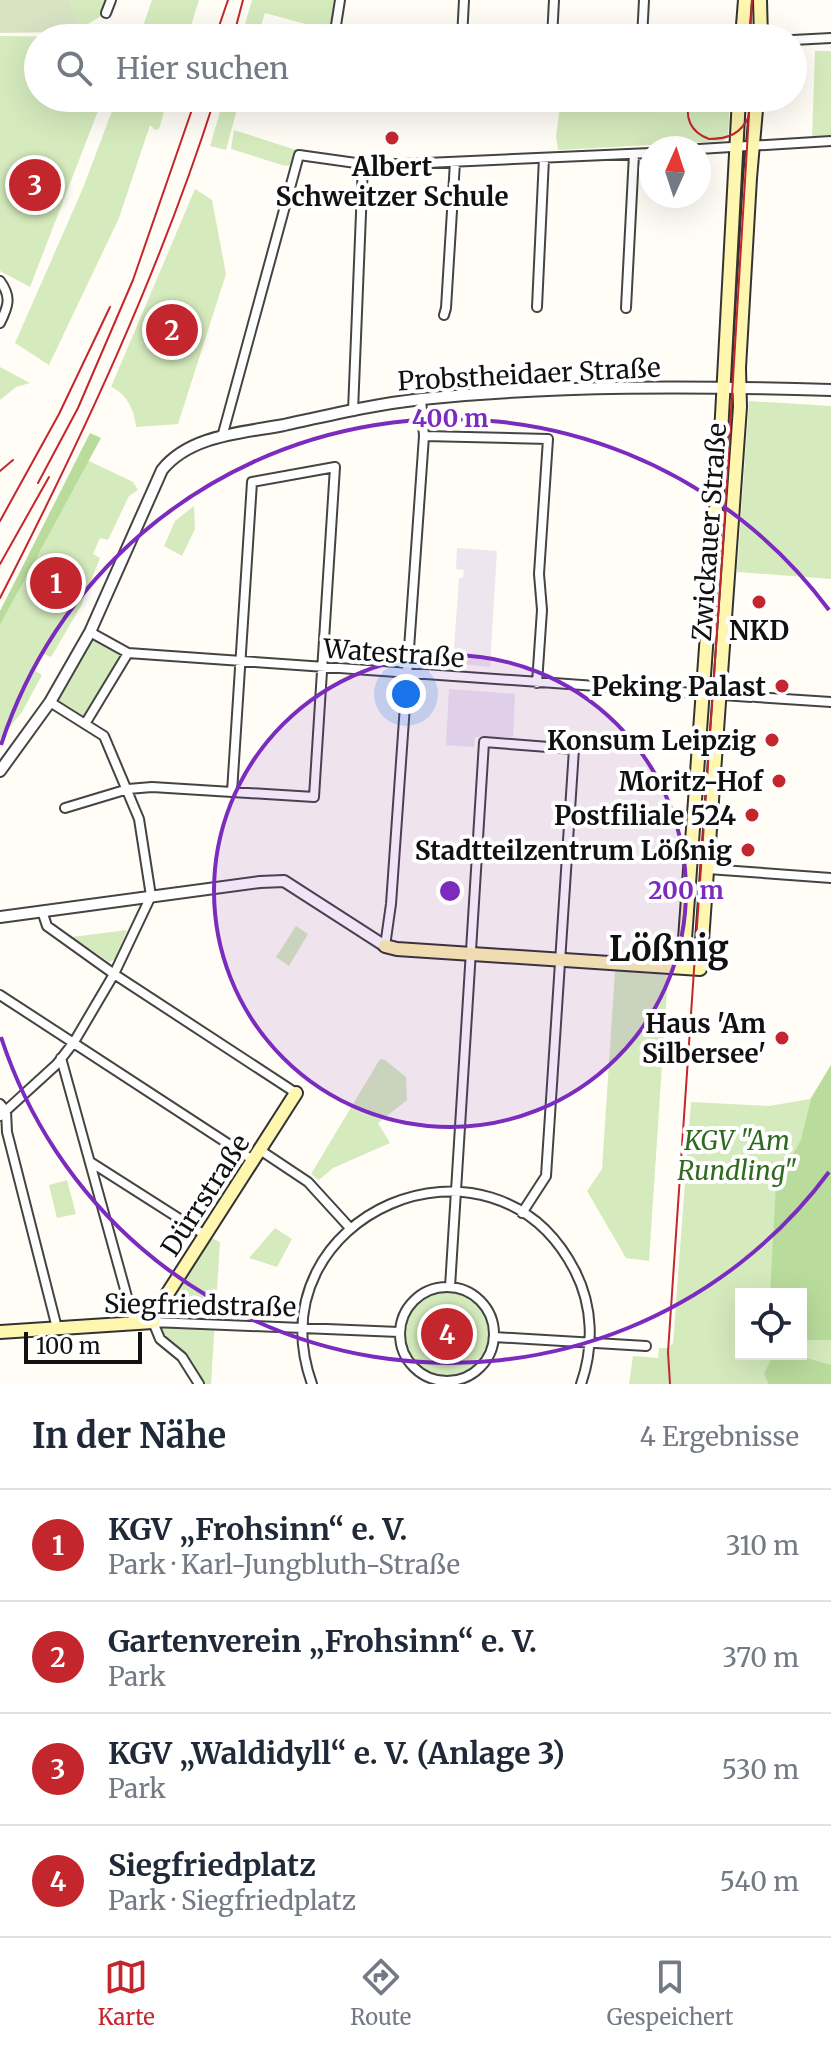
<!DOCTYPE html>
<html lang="de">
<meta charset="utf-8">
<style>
:root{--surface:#fff;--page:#f2f2f3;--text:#1f2937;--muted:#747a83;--line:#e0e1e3;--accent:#c4262e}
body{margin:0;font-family:Merriweather,serif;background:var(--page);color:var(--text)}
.controls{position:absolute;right:24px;bottom:24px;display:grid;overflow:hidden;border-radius:0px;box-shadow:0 8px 32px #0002}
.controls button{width:72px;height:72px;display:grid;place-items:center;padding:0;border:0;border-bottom:2px solid var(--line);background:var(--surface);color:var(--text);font:40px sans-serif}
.compass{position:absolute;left:639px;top:136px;width:72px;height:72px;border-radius:50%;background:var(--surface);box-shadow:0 8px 32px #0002;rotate:3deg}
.scale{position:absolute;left:24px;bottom:20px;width:118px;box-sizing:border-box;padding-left:8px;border:4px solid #111;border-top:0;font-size:22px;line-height:28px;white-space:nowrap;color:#111;-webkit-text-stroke:6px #fff;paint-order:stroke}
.you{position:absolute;left:406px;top:694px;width:28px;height:28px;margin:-20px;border:6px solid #fff;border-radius:50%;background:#1a73e8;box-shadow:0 0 0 12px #1a73e833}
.badge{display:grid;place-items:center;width:52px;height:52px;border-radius:50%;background:var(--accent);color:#fff;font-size:26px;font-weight:700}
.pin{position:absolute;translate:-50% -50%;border:4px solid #fff;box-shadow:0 2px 8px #0006}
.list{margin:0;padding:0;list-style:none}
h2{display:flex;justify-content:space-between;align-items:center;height:104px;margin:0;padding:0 32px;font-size:34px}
h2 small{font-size:26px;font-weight:400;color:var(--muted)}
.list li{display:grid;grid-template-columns:52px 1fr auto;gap:24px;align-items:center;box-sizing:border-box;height:112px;padding:0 32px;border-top:2px solid var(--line)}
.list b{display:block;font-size:30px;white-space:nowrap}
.list p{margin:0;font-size:26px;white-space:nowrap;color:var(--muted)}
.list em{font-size:26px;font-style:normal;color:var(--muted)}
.icon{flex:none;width:44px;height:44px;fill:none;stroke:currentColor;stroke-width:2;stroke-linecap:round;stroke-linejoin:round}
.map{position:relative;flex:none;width:831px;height:1384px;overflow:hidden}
.search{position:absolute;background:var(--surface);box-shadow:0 8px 32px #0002;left:24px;right:24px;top:24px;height:88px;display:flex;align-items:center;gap:20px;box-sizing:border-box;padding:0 28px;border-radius:44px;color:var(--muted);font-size:30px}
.sheet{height:552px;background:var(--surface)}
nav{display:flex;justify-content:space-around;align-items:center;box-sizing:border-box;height:112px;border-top:2px solid var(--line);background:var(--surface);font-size:22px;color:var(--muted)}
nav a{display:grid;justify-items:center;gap:4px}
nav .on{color:var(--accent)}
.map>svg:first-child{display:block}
.industrial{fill:#eee6ef}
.green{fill:#d5ebbd;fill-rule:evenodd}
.forest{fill:#b9dc9c}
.cemetery{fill:#d9e3c4}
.pitch{fill:#e6f2cf}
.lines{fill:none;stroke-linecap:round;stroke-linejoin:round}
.minor-casing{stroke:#444;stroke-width:12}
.tertiary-casing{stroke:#444;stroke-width:14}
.secondary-casing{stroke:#333;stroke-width:16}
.minor{stroke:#fff;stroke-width:8}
.tertiary{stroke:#fff;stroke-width:10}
.secondary{stroke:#fff6b0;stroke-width:12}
.tram{stroke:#c4262e;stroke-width:2}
.rail{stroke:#c4262e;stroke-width:2}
.ring{fill:none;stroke:#7b2cbf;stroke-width:4}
.poi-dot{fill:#c4262e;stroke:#fff;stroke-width:3}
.labels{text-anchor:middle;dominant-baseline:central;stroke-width:8;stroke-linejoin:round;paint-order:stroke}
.poi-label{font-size:26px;font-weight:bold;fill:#111;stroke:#fff;text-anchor:end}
.street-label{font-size:26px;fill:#111;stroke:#fff}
.park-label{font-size:26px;font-style:italic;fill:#2f6b1f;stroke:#fff}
.district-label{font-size:34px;font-weight:bold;fill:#111;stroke:#fff}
.centre{fill:#7b2cbf;stroke:#fff;stroke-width:4}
.ring-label{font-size:24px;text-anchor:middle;font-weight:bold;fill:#7b2cbf;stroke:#fff;stroke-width:8;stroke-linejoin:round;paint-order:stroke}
</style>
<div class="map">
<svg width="831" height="1384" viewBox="0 0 831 1384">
<rect width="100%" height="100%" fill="#fffdf5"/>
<!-- industrial -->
<path class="industrial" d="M457 548 497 551 490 667 453 663 459 578H463L464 570 456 569Z
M449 689 515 694 513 737H475L474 747 446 745Z"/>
<!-- green -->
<path class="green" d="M69 0H111L106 13 80 29Z
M152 0H199L187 38H139Z
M252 0H340L335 32 265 13 257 38H241Z
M128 31 126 38H38V98H103L30 287 0 271V36L68 37 73 33Z
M815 51H831V138L812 139Z
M117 98H168L159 129 155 130 150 125 119 218 49 365 15 343 83 188Z
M224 98H240L226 150 210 146Z
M561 98H730L728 138 723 141 558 150 556 137Z
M234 130 296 150 292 165 285 166 231 149Z
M195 189 212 200 226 274 178 424 136 427C135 411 126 393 111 387Z
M0 367 30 383 16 387 0 400Z
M749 401 831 406V579L737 572Z
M87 460 133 482 138 490 129 496 108 540 100 538 93 554 100 558 81 606 51 657 42 653 34 670 42 675 22 712 0 739V625Z
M194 506 195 529 182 556 164 546 175 521Z
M90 632 128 653 85 724 50 702Z
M296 926 308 934 289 966 276 957Z
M127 930 115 959 109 962 72 937Z
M615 971 668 975 649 1261 626 1258 587 1191 602 1169Z
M380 1059 385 1060 406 1077 407 1100 378 1123 390 1143 333 1168 319 1180 311 1174Z
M831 1065V1384H629L633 1356 658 1358 659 1348H668L673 1343 691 1102 769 1106 810 1099ZM741 1294H801V1354H741Z
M67 1180 76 1214 57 1218 49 1185Z
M275 1228 292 1239 277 1267 249 1258Z
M205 1235 220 1242 211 1384H199L190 1368 160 1339 157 1310Z
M403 1334a44 44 0 1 1 88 0a44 44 0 1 1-88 0Z"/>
<!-- forest -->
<path class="forest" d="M90 433 101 438 0 625V611Z
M831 1065V1340H807L803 1357 831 1365V1384H769L764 1374 772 1357H779V1354H801V1294H770L776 1184 801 1140 811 1099Z"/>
<!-- cemetery -->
<path class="cemetery" d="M0 0H69L80 29 69 32 0 33Z"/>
<!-- pitch -->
<path class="pitch" d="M262 98H291L287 110 260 102Z"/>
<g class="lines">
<defs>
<path id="minor" d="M106 13 111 0
M334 38 340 0
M462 38 464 0
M552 38 554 0
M642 38 644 0
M793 40 831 38
M699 149 831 141
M0 281C12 297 8 307 0 323
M537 307 544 158
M626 308 634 154
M444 315 446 308 455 162
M353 411 363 164
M424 436 548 439 539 574 542 610 537 683
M222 437 299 155 363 164H404L651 153
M90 632 128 653 751 697
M756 697 831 702
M85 724 128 653
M65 808 128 789 152 787 314 797 335 467 252 482 232 792
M708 869 831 878
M42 911 47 926 114 974 296 1093
M385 946 391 904 424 436 421 399
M0 995 253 1160
M61 1058 134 1322
M0 1104 6 1111 7 1132 57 1328
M0 1116 57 1064 74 1042 114 974 151 896 139 819 104 736 50 702
M260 1150 308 1182 350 1228
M92 1163 205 1235
M400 1334a47 47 0 1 1 94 0a47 47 0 1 1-94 0Z
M450 1287 484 742 574 749 546 1176 522 1213
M494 1337 646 1346
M199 1384 182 1357 160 1339 153 1322 399 1332
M312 1384C252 1215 493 1111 575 1271 593 1306 594 1347 581 1384"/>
<path id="tertiary" d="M0 771 50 702 90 632 162 470C190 435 242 433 284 425 330 415 376 404 422 399 558 385 695 386 831 390
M0 917 260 882 284 881 385 946"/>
<path id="secondary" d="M760 0 761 38
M742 38 745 0
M385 946 397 949 700 969 740 407 739 368 750 178 757 98
M683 967 720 453 739 98
M0 1332 153 1322 157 1310 296 1093"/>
</defs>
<!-- minor casing -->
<use href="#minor" class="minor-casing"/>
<!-- tertiary casing -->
<use href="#tertiary" class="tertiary-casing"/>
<!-- secondary casing -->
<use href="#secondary" class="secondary-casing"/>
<!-- minor -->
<use href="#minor" class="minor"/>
<!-- tertiary -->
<use href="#tertiary" class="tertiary"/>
<!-- secondary -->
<use href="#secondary" class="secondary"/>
<!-- tram -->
<path class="tram" d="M750 38 752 0
M690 98C684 117 690 132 709 139 728 139 741 134 749 116
M670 1384 668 1352 723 544 750 98"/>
<!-- rail -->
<path class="rail" d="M215 38 228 0
M233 38 243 0
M0 471 13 460
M38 483 78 408 133 280 196 98
M0 521 59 414 110 307
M0 564 49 477
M0 598C83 436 160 271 215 98"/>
</g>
<!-- distance rings -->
<circle cx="450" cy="891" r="236" fill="#7b2cbf" fill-opacity=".12"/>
<g class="ring">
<circle cx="450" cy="891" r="236"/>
<path d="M829 1172A472 472 0 0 1 1 1037M1 745A472 472 0 0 1 829 610"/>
</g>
<!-- markers -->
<g class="poi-dot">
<circle cx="392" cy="138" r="8"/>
<circle cx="759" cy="602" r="8"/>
<circle cx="782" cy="686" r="8"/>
<circle cx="772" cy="740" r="8"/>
<circle cx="779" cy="781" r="8"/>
<circle cx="752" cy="815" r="8"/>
<circle cx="748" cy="850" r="8"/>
<circle cx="782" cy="1038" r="8"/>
</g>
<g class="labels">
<!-- poi labels -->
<g class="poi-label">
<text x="392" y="166" text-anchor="middle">Albert<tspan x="392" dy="30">Schweitzer Schule</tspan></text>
<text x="759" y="630" text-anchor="middle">NKD</text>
<text x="766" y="686">Peking Palast</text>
<text x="756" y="740">Konsum Leipzig</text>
<text x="763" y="781">Moritz-Hof</text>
<text x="736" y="815">Postfiliale 524</text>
<text x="732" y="850">Stadtteilzentrum Lößnig</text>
<text x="766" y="1023">Haus 'Am<tspan x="766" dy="30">Silbersee'</tspan></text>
</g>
<!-- street labels -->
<g class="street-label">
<text transform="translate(529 374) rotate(-3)">Probstheidaer Straße</text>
<text transform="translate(709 532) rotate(-86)">Zwickauer Straße</text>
<text transform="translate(394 653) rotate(4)">Watestraße</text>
<text transform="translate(205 1195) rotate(-57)">Dürrstraße</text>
<text transform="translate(200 1305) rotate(1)">Siegfriedstraße</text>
</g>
<!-- park labels -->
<g class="park-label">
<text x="737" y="1140">KGV "Am<tspan x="737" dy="30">Rundling"</tspan></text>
</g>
<!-- district labels -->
<g class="district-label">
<text x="669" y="949">Lößnig</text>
</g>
</g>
<circle cx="450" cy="891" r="12" class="centre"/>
<g class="ring-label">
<text x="450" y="427">400 m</text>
<text x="686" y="899">200 m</text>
</g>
</svg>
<div class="controls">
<button><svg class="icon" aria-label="locate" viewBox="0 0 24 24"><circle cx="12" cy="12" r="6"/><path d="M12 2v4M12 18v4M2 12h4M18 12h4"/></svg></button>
</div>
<svg class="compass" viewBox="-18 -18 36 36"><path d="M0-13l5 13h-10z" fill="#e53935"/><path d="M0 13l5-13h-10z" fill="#747a83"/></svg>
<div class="scale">100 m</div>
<div class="you"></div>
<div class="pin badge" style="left:56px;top:583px">1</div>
<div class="pin badge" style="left:172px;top:330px">2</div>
<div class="pin badge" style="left:35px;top:185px">3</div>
<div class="pin badge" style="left:447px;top:1334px">4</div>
<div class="search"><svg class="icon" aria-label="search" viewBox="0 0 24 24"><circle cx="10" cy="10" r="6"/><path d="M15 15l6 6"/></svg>Hier suchen</div>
</div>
<section class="sheet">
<h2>In der Nähe<small>4 Ergebnisse</small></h2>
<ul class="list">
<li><span class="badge">1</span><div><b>KGV „Frohsinn“ e. V.</b><p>Park · Karl-Jungbluth-Straße</p></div><em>310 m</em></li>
<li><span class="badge">2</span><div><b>Gartenverein „Frohsinn“ e. V.</b><p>Park</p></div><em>370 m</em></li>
<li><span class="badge">3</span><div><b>KGV „Waldidyll“ e. V. (Anlage 3)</b><p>Park</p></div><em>530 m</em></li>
<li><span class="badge">4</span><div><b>Siegfriedplatz</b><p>Park · Siegfriedplatz</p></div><em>540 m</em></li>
</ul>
</section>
<nav>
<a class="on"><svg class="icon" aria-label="map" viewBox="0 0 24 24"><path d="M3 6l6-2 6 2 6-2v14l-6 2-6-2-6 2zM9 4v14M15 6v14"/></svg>Karte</a>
<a><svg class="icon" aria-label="directions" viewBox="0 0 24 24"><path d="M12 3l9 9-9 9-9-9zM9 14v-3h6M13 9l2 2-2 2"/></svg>Route</a>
<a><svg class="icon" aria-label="saved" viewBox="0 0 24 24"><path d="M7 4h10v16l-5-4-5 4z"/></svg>Gespeichert</a>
</nav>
